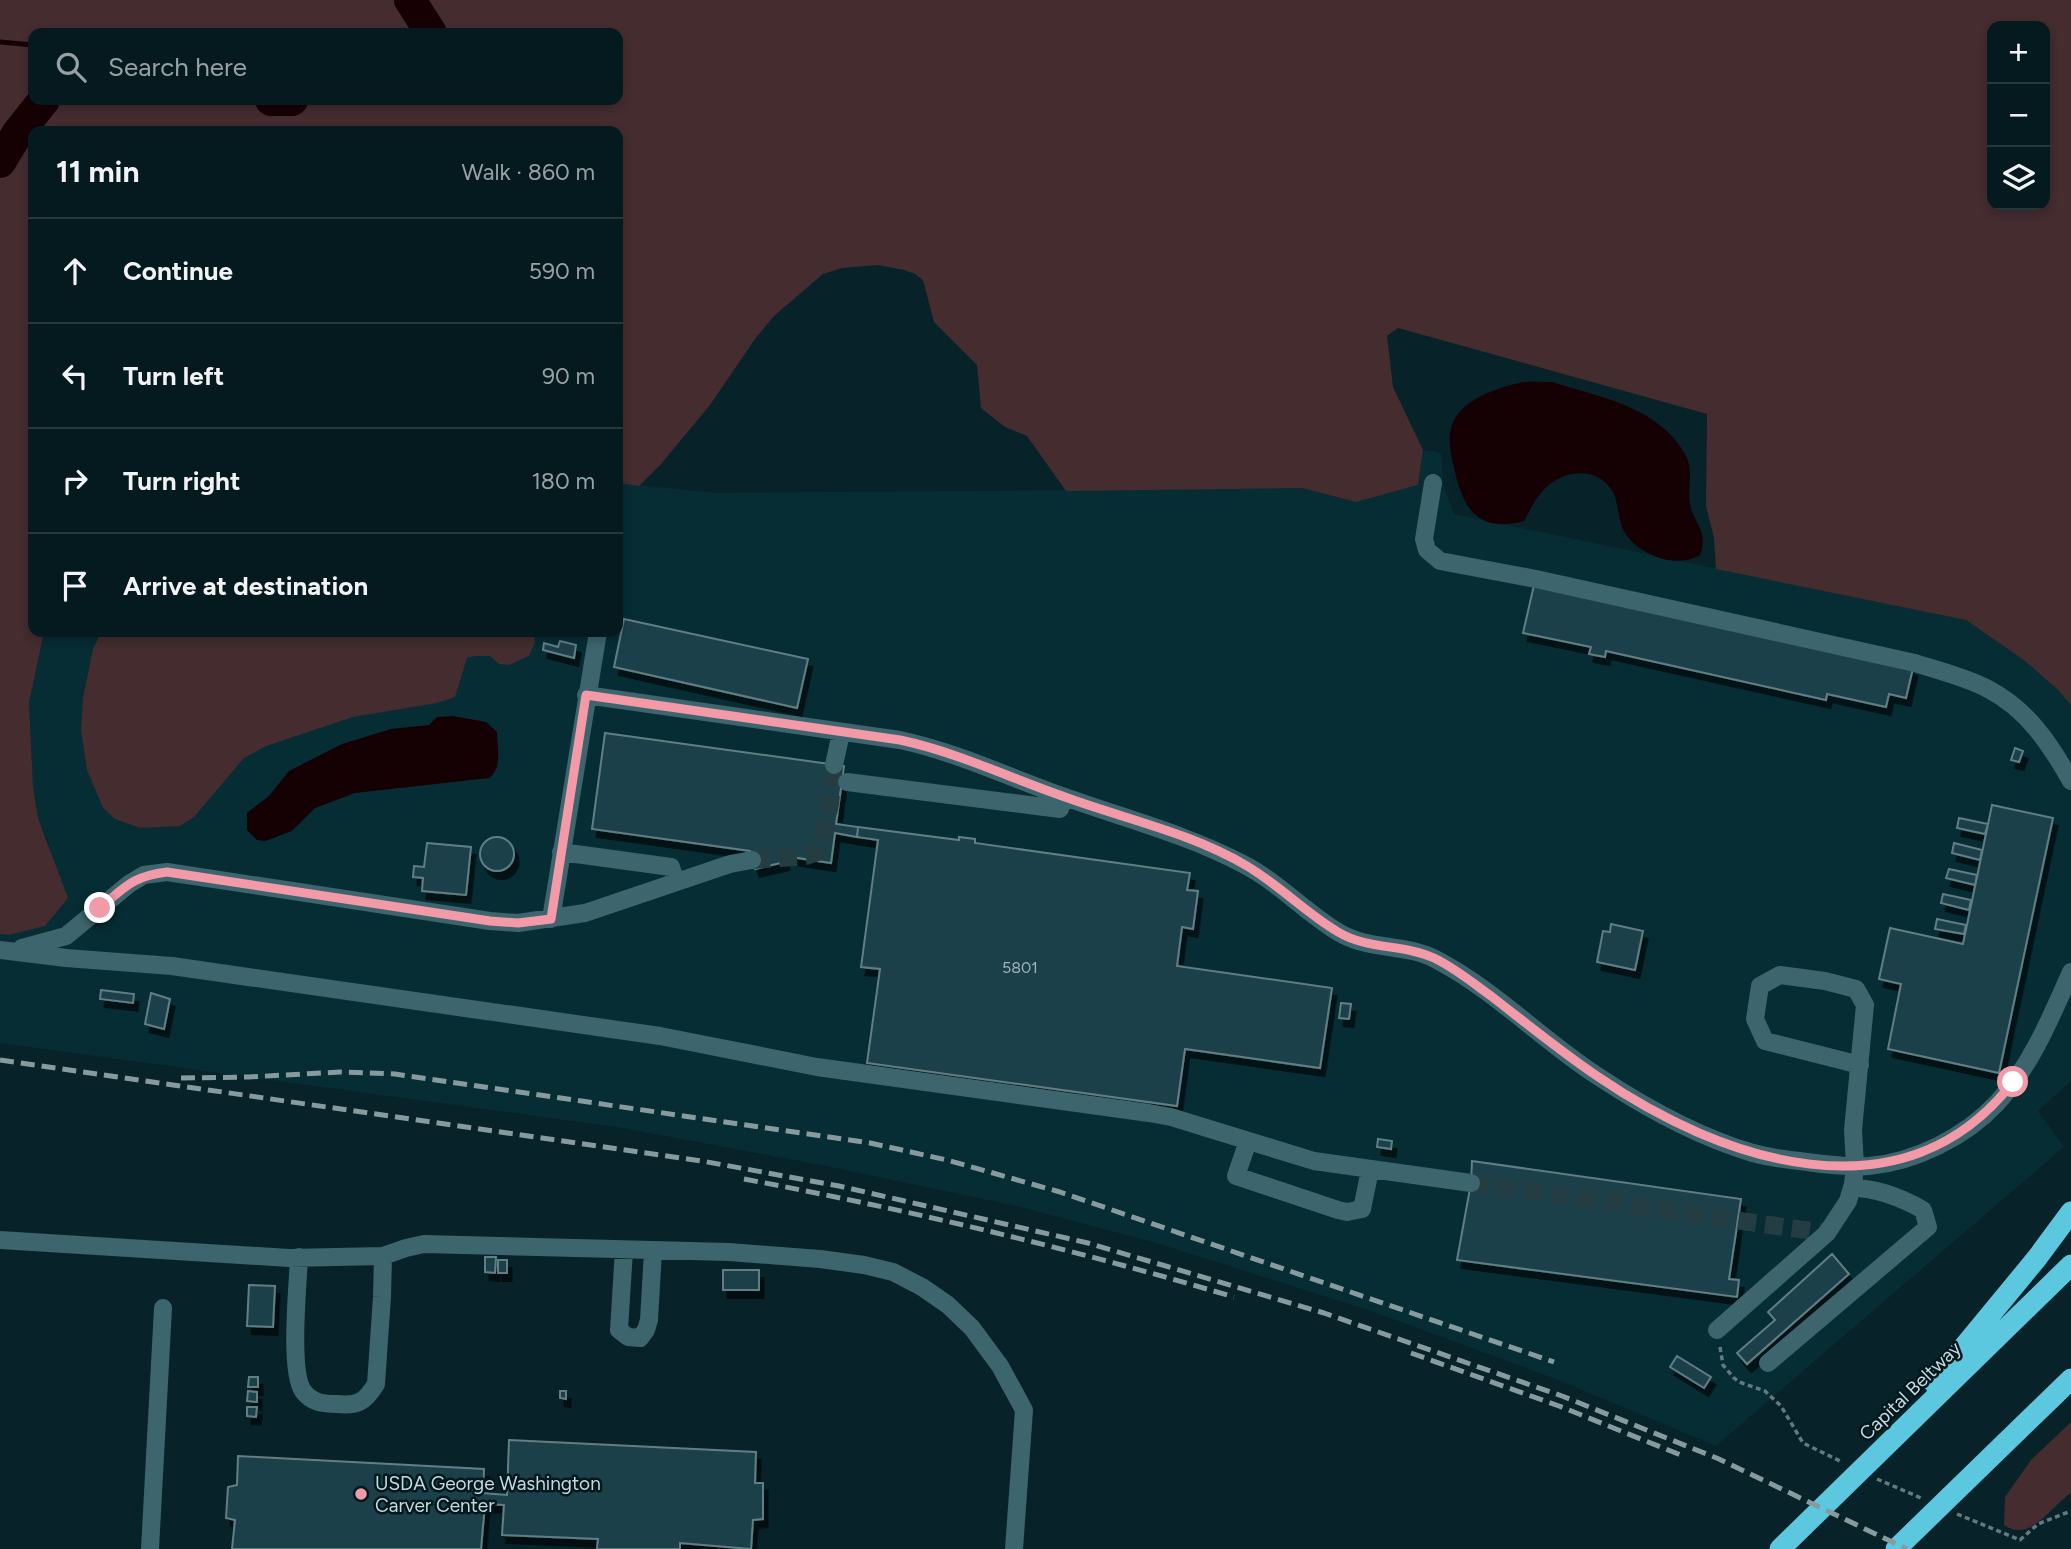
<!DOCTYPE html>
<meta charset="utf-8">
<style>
:root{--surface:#051a1e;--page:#0e2327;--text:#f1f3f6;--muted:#97a1a4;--line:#26383c}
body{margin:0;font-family:Figtree,sans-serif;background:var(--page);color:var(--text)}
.controls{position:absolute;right:21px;top:21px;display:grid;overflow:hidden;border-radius:14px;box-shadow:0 4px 10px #0003}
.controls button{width:63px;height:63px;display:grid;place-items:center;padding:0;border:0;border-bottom:2px solid var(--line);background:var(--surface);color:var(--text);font:35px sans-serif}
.stop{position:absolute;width:21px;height:21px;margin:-16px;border:5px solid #f39aa9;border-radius:50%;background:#fff}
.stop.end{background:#f39aa9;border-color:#fff;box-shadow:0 2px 7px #0008}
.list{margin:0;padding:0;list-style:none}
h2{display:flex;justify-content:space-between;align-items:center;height:91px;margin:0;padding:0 28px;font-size:30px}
h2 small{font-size:23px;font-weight:400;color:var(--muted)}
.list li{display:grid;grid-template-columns:46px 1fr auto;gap:21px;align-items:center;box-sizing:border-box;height:105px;padding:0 28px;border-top:2px solid var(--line)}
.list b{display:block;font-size:26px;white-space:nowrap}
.list em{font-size:23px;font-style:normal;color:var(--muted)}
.icon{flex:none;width:38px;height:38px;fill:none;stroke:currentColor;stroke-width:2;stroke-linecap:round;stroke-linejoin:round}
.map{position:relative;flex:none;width:2071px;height:1549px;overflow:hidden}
.search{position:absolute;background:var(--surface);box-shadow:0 4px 10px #0003;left:28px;top:28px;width:595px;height:77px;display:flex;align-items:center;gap:18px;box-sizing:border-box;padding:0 24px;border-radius:14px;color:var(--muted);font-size:26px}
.panel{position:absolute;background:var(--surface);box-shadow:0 4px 10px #0003;left:28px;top:126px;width:595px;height:511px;border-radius:14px}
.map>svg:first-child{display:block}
.built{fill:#062c34}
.green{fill:#442c2f;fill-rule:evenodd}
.water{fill:#150104}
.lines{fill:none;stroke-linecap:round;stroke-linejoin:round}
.stream{stroke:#150104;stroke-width:5}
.river{stroke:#150104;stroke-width:32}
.building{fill:#1b4048;stroke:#627e85;stroke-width:2;filter:url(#shadow)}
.minor-tunnel{stroke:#243d43;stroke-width:18;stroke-dasharray:18 9;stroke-linecap:butt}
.path{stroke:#647a7f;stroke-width:3.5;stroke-dasharray:5 3.5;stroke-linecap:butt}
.minor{stroke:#3d656e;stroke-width:18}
.highway{stroke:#5cc8df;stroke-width:21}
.rail{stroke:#879b9f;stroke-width:5;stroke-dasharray:14 7;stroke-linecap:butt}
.route{stroke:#f39aa9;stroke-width:9}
.poi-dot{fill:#f39aa9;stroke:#00191e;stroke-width:2.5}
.labels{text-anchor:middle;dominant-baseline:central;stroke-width:5;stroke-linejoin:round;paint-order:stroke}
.number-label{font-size:16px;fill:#9eb2b7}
.street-label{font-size:19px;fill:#c9d8dc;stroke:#00191e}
.poi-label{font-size:19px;fill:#c9d8dc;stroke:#00191e;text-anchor:start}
</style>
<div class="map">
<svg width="2071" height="1549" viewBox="0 0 2071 1549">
<defs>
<filter id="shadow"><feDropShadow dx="4.5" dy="8" stdDeviation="0" flood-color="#0009"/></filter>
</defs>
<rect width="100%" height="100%" fill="#072228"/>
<!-- built -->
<path class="built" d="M1423 450 1441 453 1444 487 1454 514 1966 620 2025 661 2058 690 2071 705V1081L2038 1111 2064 1147 1716 1446 1553 1378 1368 1310 1153 1242 1016 1206 826 1166 623 1128 0 1043V934L9 935 49 844 38 818 33 786 29 703 44 632H618V483L716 493 1302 488 1356 502 1418 485Z"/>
<!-- green -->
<path class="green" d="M0 0H2071V705L2058 690 2025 661 1966 620 1716 569 1714 538 1706 506 1707 414 1398 328 1387 336 1393 387 1423 450 1418 485 1356 502 1302 488 1066 491 1027 436 1005 427 981 408 977 365 934 322 923 280 915 274 904 270 878 265 842 268 823 274 774 316 755 339 710 405 661 464 639 486 618 483V131H33V632H44L29 703 33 786 38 818 68 898 45 926 9 935 0 934ZM1992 26H2045V205H1992ZM33 33H618V100H33Z
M101 632H533L535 642 529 656 509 665 499 664 490 656H475L467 658 455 697 437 703 353 717 266 746 244 758 194 817 180 826 140 828 115 819 103 808 87 770 81 730 83 698 93 649Z
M2071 1422V1493C2053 1504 2030 1544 2004 1525L2005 1497 2031 1460Z"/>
<!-- water -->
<path class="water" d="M1552 382C1599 397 1661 407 1686 456 1694 472 1687 488 1690 504 1694 525 1709 530 1700 555 1677 569 1640 556 1625 533 1618 522 1619 505 1613 492 1597 464 1559 470 1541 493 1534 501 1529 512 1524 521 1509 525 1490 527 1477 516 1463 505 1458 484 1454 468 1451 454 1447 438 1452 425 1460 400 1497 388 1519 383 1530 381 1541 382 1552 382Z
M453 716 486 722 497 732C497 748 503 768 489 778L355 793 315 808 292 831 265 841 257 840 247 830V813L269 796 289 771 342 744 391 729 429 725 437 717Z"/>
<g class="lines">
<!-- stream -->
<path class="stream" d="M0 42 33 45"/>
<!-- river -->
<path class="river" d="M410 0 431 33
M271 100H292
M0 162 17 134 44 100"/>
</g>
<!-- building -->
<path class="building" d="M1534 585 1913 668 1906 698 1889 694 1886 707 1827 694 1826 700 1606 651 1605 657 1589 654 1591 647 1523 633Z
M624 619 808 659 797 708 614 667Z
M560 641 576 645 574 658 543 650 544 643 558 647Z
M605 733 844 766 836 824 858 827 857 837 835 833 831 863 784 856 785 862 755 869 750 851 592 829Z
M2015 748 2023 751 2019 762 2011 760Z
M1992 805 2053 818 1999 1073 1888 1049 1901 984 1879 979 1890 928 1963 944Z
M1959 818 1988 824 1985 834 1957 828Z
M858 827 959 840V837L975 839V843L1190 873 1187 890 1198 891 1193 929 1182 927 1177 966 1332 988 1320 1068 1185 1049 1177 1106 867 1063 880 969 861 967 878 840 857 837Z
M480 854a17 17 0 1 1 34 0a17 17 0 1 1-34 0Z
M427 843 471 847 466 895 422 891 423 878 413 877 414 866 424 867Z
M1954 843 1982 850 1980 860 1952 853Z
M1949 869 1977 875 1975 885 1946 878Z
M1943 894 1971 900 1969 910 1941 903Z
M1937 919 1966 925 1964 934 1935 929Z
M1611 924 1643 931 1635 970 1597 962 1603 931 1610 932Z
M101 990 134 994 133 1003 100 999Z
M151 993 170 999 164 1029 145 1024Z
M1341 1003 1351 1004 1349 1019 1339 1018Z
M1378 1139 1392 1141 1391 1149 1377 1147Z
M1472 1161 1741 1199 1729 1279 1739 1280 1737 1297 1457 1260 1471 1183Z
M1832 1254 1849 1274 1747 1364 1737 1353 1775 1320 1768 1312Z
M485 1257H496L495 1273 485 1272Z
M498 1260H507V1273H498Z
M723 1270H759V1290H723Z
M249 1285 275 1286 273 1327 247 1326Z
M1677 1356 1711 1377 1704 1388 1670 1367Z
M249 1377H258V1387H248Z
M248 1391 257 1392V1402L247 1401Z
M560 1391H566V1399L560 1398Z
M247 1407H257L256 1417 247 1416Z
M509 1440 756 1452 755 1483H763V1519L753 1520 751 1549 680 1543V1549H597L598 1539 502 1535 504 1505 485 1504 481 1549H232L235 1520 226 1518 228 1487 237 1485 238 1456 484 1469 483 1493 507 1495Z"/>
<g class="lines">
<!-- minor-tunnel -->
<path class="minor-tunnel" d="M752 860 806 856 820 851 830 804 834 765
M1471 1183 1827 1233"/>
<!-- path -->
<path class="path" d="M1720 1347 1723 1365 1734 1378 1739 1382 1765 1391 1781 1406 1803 1443 1842 1462
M1877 1479 1921 1498
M1957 1514 2020 1540 2038 1524 2071 1511"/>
<!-- minor -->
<path class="minor" d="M1433 483 1424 539 1427 550 1440 561 1536 579 1915 663C1939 671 1966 677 1988 689 2027 709 2050 744 2071 781
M586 695 900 740C956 752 1008 777 1062 796 1123 818 1186 834 1243 864 1278 882 1305 912 1338 932 1369 951 1406 943 1437 960 1496 991 1543 1041 1599 1077 1646 1108 1698 1137 1753 1153 1770 1158 1789 1160 1807 1162 1828 1165 1848 1167 1869 1166 1915 1162 1965 1137 1997 1103 2031 1066 2051 1017 2071 972
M834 765 841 733
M847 782 1060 809 1064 797
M561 852 671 867 676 882
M551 919 598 632
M22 948 66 936 129 884 144 875 167 872 490 921 518 923 585 913 730 864 752 860
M0 950 66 958 172 966 660 1036 817 1067 1149 1113 1171 1117 1314 1161 1471 1183
M1248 1141 1236 1176 1338 1210 1347 1212 1362 1209 1370 1170
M0 1240 289 1258 383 1256 406 1248 424 1244 729 1252 820 1259 864 1265 893 1272 922 1287 948 1305 972 1328 1000 1366 1024 1410 1014 1549
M624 1250 619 1330 628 1337 640 1338 646 1330 649 1320 653 1251
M299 1257C298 1284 289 1371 303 1391 312 1403 323 1404 337 1404 358 1406 365 1402 376 1384L382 1297 383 1256
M1717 1330 1827 1233 1848 1201 1853 1184 1855 1166 1853 1130 1865 1005 1856 989 1825 981 1780 975 1760 986 1755 1019 1765 1041 1860 1065
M1768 1363 1928 1227 1923 1210C1902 1198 1877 1188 1852 1188
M150 1549 163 1308"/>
<!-- highway -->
<path class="highway" d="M1934 1383 2037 1258 2071 1212
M1780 1549 2071 1265
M1896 1549 2071 1379"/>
<!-- rail -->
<path class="rail" d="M0 1060 702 1161 839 1186 1088 1243 1324 1313 1562 1396 1719 1459 1907 1549
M181 1078 249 1077 340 1072 395 1074 870 1143 947 1160 1060 1192 1554 1362
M744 1179C910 1210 1073 1249 1234 1297
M1411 1353 1559 1406 1683 1456"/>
</g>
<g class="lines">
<!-- route -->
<path class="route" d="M100 908C125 887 133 876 167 872L490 921 518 923 551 919 586 695 900 740C957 752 1010 778 1065 797 1125 819 1192 833 1247 866 1279 885 1306 913 1338 932 1368 950 1404 944 1434 958 1455 968 1473 983 1491 996 1526 1023 1560 1051 1597 1076 1721 1161 1903 1224 2013 1082"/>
</g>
<!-- markers -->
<circle class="poi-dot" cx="361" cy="1494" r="7"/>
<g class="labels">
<!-- number labels -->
<g class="number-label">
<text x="1020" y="967">5801</text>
</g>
<!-- street labels -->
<g class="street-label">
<text transform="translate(1910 1391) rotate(-44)">Capital Beltway</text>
</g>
<!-- poi labels -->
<g class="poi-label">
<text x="375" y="1483">USDA George Washington<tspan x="375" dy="22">Carver Center</tspan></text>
</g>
</g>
</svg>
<div class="controls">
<button>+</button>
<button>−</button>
<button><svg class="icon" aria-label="layers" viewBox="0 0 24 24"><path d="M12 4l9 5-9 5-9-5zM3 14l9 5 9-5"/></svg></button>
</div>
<div class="stop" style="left:2013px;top:1082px"></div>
<div class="stop end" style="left:100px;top:908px"></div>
<div class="search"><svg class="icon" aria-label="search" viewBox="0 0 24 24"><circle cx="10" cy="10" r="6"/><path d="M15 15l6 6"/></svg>Search here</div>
<section class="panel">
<h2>11 min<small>Walk · 860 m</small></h2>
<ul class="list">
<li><svg class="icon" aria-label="ahead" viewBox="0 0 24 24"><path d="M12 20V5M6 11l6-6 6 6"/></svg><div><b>Continue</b></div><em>590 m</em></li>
<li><svg class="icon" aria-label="left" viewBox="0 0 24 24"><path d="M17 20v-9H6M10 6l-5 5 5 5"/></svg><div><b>Turn left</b></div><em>90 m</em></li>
<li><svg class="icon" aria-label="right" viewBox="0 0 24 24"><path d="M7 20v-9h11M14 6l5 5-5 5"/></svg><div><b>Turn right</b></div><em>180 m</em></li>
<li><svg class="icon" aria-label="arrive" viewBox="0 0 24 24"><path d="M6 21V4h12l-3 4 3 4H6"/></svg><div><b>Arrive at destination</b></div></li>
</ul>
</section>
</div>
